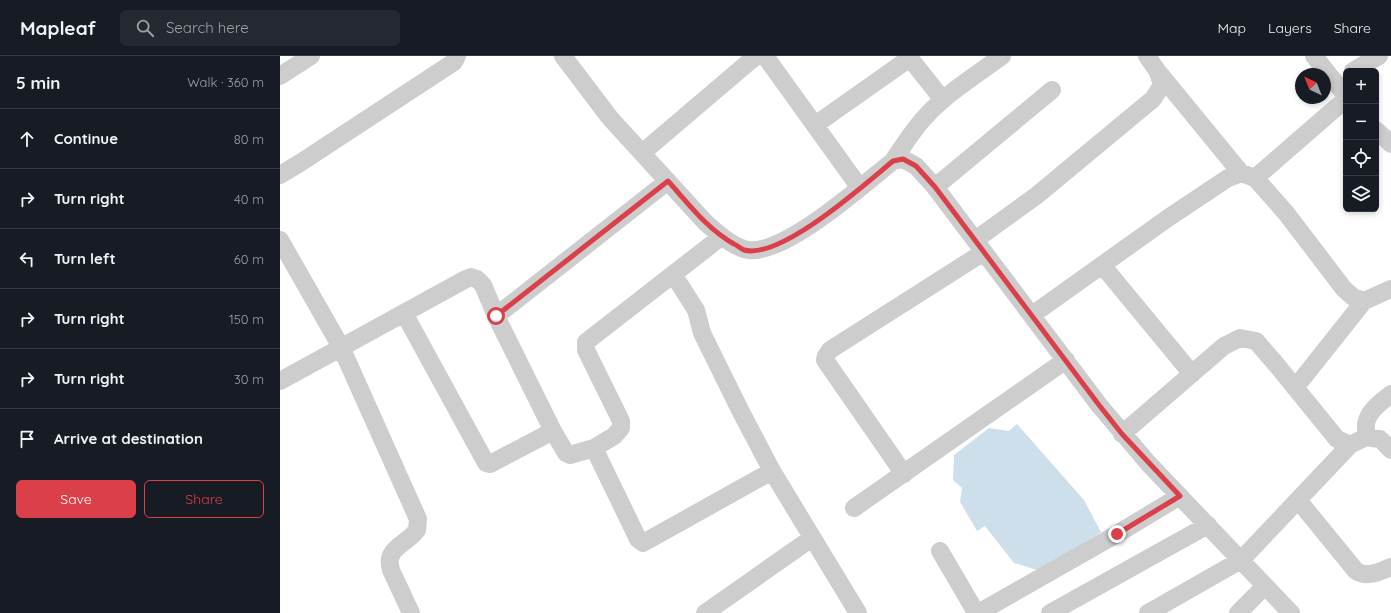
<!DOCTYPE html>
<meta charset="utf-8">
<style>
:root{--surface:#171b24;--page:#242831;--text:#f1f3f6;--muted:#9ea1a6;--line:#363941;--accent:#db3f49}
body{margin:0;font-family:Quicksand,sans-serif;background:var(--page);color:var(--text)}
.controls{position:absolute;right:12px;top:12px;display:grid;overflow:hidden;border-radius:6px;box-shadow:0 2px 6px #0003}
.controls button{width:36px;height:36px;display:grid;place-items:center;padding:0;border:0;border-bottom:1px solid var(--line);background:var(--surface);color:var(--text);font:20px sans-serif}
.compass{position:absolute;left:1015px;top:12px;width:36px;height:36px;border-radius:50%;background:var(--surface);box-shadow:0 2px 6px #0003;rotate:317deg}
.stop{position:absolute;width:12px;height:12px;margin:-9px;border:3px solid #db3f49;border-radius:50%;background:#fff}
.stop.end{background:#db3f49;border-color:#fff;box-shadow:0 1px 4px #0008}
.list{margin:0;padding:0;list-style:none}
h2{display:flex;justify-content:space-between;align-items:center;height:52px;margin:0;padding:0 16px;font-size:17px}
h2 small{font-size:13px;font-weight:400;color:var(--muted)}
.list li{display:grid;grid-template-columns:26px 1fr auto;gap:12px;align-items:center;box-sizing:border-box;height:60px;padding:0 16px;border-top:1px solid var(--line)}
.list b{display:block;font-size:15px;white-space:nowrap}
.list em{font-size:13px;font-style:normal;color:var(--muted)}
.actions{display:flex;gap:8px;padding:12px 16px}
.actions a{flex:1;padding:9px 0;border:1px solid var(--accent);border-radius:6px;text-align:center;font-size:14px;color:var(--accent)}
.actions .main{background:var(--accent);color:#fff}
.icon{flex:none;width:22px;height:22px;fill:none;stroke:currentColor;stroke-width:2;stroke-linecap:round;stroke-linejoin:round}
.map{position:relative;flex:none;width:1111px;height:557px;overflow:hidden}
header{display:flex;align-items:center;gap:24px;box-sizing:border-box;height:56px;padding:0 20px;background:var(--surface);border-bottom:1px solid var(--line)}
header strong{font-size:19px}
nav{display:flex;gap:22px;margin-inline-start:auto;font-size:14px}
.search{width:280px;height:36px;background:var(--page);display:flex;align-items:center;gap:10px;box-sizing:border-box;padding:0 14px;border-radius:6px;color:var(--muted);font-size:15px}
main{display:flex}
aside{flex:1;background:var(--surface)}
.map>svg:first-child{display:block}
.water{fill:#cddfeb}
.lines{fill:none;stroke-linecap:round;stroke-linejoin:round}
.street{stroke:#cdcdcd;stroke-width:18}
.route{stroke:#db3f49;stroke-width:5}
</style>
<header>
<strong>Mapleaf</strong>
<div class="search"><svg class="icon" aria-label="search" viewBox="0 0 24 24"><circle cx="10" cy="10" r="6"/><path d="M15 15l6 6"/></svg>Search here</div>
<nav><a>Map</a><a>Layers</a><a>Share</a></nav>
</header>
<main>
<aside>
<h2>5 min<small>Walk · 360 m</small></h2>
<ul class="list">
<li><svg class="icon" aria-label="ahead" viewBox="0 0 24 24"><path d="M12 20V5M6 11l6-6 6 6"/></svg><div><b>Continue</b></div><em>80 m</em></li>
<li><svg class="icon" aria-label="right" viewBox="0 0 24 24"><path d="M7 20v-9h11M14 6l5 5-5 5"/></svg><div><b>Turn right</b></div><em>40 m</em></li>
<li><svg class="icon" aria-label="left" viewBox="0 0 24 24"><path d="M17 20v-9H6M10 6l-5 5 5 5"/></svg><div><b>Turn left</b></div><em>60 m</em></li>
<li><svg class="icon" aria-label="right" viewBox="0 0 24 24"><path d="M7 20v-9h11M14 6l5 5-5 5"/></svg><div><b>Turn right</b></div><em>150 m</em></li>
<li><svg class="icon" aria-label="right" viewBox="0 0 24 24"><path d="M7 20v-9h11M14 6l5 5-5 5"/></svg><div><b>Turn right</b></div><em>30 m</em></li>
<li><svg class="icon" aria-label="arrive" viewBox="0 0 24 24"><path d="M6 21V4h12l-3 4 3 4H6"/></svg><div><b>Arrive at destination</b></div></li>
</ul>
<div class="actions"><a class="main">Save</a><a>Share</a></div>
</aside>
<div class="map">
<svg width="1111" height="557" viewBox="0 0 1111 557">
<rect width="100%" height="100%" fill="#fff"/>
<!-- water -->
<path class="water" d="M737 368 804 444 821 476 760 515 734 507 705 470 697 475 680 446 682 432 673 424 674 399 709 372 729 375Z"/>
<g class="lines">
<!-- street -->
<path class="street" d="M283 0 330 62 424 165C436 176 449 188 464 193 499 205 585 127 613 105L623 103 636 110 655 131 819 349 868 407 1011 557
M485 0 580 132
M628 0 663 44
M1034 0 1066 40
M1073 15 1099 0
M879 17 961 117
M0 20 31 0
M535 69 630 2
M1096 74 1111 88
M362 97 476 0
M613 105C623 90 633 74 645 61 667 37 696 19 722 0
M0 119 20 107 174 6 177 0
M975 122 1066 43
M655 131 772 34
M0 184 61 291 138 463 137 474C126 489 104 492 111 514L131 557
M695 184 756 140 873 43 882 29 878 16 867 0
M822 209 912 318
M393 218 416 254 422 277 461 356 492 415 578 557
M124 257 206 407 210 408 273 375
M752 259 888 162 948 122 961 117 975 122 1006 157 1064 233 1073 241 1084 245 1111 233
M216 260 388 125
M0 325 186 223 191 221 197 223 203 229 216 260 273 375 286 397 290 399 314 392 358 483 363 487 492 415
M1015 332 1084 245
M842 378 944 290 960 282 976 285 995 307 1057 383 1070 389 1086 381 1100 383 1111 394
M1086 381C1086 377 1086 372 1086 368 1088 355 1101 346 1111 338
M314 392 334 380 341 372V365L306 294V286L441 181
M624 418 545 304 546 300 550 294 704 196
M1018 444 1076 515C1088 522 1098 516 1111 511
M574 452 786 304
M660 495 694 553 700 556 837 478 900 440
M425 557 532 482
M770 557 928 469
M868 557 961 504 1070 389
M958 557 985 530"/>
</g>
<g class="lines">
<!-- route -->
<path class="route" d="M216 260 388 125C408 147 427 173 454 188 457 189 461 193 464 194 501 204 585 128 613 105L623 103 636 110 655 131 819 349 842 378 900 440 837 478"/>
</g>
</svg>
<div class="controls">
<button>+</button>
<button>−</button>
<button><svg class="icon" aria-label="locate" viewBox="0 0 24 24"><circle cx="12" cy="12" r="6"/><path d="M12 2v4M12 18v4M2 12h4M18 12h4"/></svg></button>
<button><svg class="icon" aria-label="layers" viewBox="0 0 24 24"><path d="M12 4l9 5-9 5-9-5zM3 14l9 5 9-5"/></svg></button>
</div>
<svg class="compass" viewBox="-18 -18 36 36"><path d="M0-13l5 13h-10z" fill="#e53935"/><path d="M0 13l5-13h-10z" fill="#9ea1a6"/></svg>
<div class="stop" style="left:216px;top:260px"></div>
<div class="stop end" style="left:837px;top:478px"></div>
</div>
</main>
